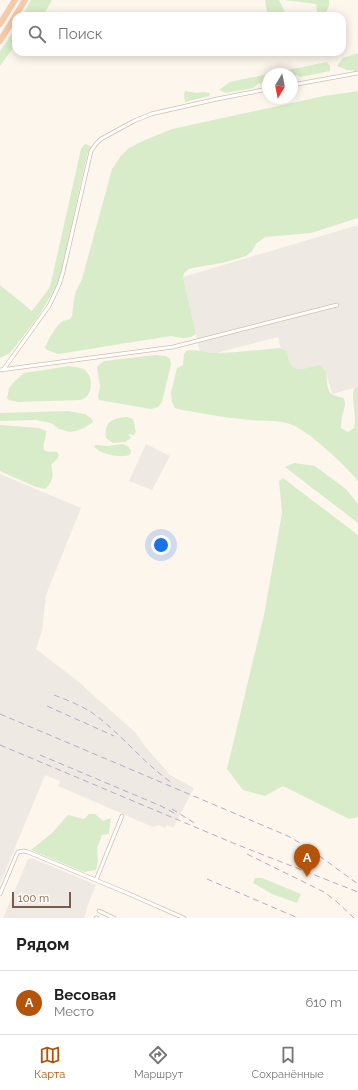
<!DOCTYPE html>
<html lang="ru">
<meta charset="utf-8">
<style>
:root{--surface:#fff;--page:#f6f6f6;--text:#222;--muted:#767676;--line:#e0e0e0;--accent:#b45309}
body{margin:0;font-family:Raleway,sans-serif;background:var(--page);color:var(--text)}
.compass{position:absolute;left:262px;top:68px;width:36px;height:36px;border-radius:50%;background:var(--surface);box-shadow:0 2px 10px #0003;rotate:190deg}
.scale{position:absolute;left:12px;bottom:10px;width:59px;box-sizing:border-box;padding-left:4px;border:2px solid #7a5c4d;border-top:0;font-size:11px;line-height:14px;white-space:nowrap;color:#7a5c4d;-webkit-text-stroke:3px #fffaf3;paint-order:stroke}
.you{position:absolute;left:161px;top:545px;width:14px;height:14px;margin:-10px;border:3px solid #fff;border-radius:50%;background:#1a73e8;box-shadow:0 0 0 6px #1a73e833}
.badge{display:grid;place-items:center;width:26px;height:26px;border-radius:50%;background:var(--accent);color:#fff;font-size:13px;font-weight:700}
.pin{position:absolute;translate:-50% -33px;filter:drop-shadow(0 1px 2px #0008)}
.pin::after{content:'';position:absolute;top:21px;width:14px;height:12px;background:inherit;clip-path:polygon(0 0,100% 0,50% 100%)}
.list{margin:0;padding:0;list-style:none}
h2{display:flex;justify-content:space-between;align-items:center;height:52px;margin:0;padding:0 16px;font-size:17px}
h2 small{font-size:13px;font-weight:400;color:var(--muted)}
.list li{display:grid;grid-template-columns:26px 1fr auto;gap:12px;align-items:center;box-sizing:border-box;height:64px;padding:0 16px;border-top:1px solid var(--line)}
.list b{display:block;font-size:15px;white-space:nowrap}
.list p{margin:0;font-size:13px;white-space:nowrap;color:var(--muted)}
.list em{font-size:13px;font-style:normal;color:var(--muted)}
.icon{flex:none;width:22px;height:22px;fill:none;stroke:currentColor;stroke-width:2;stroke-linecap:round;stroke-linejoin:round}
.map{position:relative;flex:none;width:358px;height:918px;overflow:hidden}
.search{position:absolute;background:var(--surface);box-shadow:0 2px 10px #0003;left:12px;right:12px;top:12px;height:44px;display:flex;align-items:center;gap:10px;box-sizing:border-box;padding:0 14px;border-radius:12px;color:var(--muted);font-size:15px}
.sheet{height:116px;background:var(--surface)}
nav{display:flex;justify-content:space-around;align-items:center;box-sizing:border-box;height:56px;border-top:1px solid var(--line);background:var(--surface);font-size:11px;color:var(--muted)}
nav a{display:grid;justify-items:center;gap:2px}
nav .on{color:var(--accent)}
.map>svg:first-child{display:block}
.industrial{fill:#efe9e4}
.green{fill:#d8ecc9}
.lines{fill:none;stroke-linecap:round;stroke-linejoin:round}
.minor-casing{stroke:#d1beb0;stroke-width:4.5}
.trunk-casing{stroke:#dad1cd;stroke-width:6}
.minor{stroke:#fff;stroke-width:3}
.trunk{stroke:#f9c8a4;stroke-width:5}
.rail{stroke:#b9a8c9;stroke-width:1;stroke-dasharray:6 4;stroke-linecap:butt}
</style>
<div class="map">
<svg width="358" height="918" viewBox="0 0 358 918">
<rect width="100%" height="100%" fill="#fdf6ec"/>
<!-- industrial -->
<path class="industrial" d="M358 225V387L332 394 326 371 287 378 278 337 201 357 183 277Z
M146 444 170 456 152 490 129 481Z
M0 474 81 508 48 590 46 596 42 631 36 649 84 686V687L135 732 144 745 170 775 194 788 173 828 167 825 165 828 159 825 153 827 58 786 60 781 45 775 0 884Z
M32 858 96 885 87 907V910L84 918H3L28 859Z"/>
<!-- green -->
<path class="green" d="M31 0H52L43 16H22Z
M265 0H279L285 12V16H268Z
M284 0H329V6L324 16H315L317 12 316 4Z
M16 27V44L0 66V51Z
M358 53V71L347 70 337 66 343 58Z
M327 62 330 66V71L300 77 297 75 292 77V74H268Z
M268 74V83L263 84 259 83 253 88 226 93 219 90 230 82Z
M185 91 197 93 203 92 210 93 209 96 185 102 184 94Z
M358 91V218L311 233 265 237 256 244 252 251 246 256 223 263 203 266 189 269 184 273 183 277 196 334C188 340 180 338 171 336L58 354 47 350 45 347 50 337 58 325 63 321 70 319 72 316 74 299 76 291 82 279 112 169 121 156 129 148 145 140 172 129 324 96Z
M85 144 91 146 87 155 61 273 56 287 38 317 10 353 0 358V285L32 311 50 287 81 149Z
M279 348 287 351C288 355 288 360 290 363 294 374 311 367 319 365L326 371C327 378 326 389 331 394 335 396 340 397 344 398L345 405 342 417 341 428 344 430 348 432 354 428C357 414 351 402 354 389L358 386V481C345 465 309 431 290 424 277 419 263 422 250 420 228 418 205 414 183 410L175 408 172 402 171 393 177 368 183 365 184 354 186 351C193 349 204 352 211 353 233 353 257 350 279 348Z
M155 355 166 356 170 359 171 364 162 402 158 407 151 409 99 400 98 397 100 386 97 367 100 364 104 361Z
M69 366C74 367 80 367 85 370 94 378 93 396 81 400L18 402 9 400 7 398 9 388 14 382 24 373Z
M68 411 85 414 92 419 93 422 84 428 76 431 70 432 59 429 51 423 36 420 0 421V413Z
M127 417 133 419C135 423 134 427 136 432L134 435 129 434V435L131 438 125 442 113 443 106 438C104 422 112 418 127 417Z
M0 425 39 428 46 431C47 438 42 443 44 450 48 453 53 451 57 452L59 455 57 459 51 465C54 475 53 482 45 489L36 487 0 471Z
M122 444 128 446 131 451 130 455C120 458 103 455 94 447L95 445 108 446Z
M294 463 315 466 346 489 358 504V523L285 467Z
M283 478 358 535V817L349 819 283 786 265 796 243 790 227 769 264 615 282 513 279 481Z
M89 814H95L103 821 111 818 109 833 108 834 102 835 97 848 98 861 96 870 84 872 31 850 52 833 68 815 84 819Z
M255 878H262L301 894 297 903 272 894 253 883Z"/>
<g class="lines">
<defs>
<path id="minor" d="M292 85 358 73
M0 370 173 347 337 305
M3 370 49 306 59 285 63 272 91 151 96 144 101 139 134 121 151 114 217 99 268 89
M96 880 122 816
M0 894 16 856 18 852 24 851 28 852 127 893 184 918
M99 911 114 918
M96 918H97"/>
<path id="trunk" d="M0 24 15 0
M0 41 25 0"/>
</defs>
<!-- minor casing -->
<use href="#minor" class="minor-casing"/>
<!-- trunk casing -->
<use href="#trunk" class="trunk-casing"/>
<!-- minor -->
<use href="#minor" class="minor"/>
<!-- trunk -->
<use href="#trunk" class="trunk"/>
<!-- rail -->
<path class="rail" d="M54 695C67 700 80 705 91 712 120 732 143 763 172 783
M47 706 114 736
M0 714 288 836 307 847 358 884
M0 745 233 843 358 892
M40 755 161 806 176 814
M172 809 196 824
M247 854 324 892 336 901 354 918
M207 879 298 918"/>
</g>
</svg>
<svg class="compass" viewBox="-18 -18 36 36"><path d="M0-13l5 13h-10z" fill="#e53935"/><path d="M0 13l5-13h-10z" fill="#767676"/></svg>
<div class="scale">100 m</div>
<div class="you"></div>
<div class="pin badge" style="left:307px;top:877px">A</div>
<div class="search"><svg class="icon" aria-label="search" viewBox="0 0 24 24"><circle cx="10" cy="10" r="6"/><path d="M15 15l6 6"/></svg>Поиск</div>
</div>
<section class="sheet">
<h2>Рядом<small></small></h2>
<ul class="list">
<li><span class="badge">A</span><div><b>Весовая</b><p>Место</p></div><em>610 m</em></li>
</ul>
</section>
<nav>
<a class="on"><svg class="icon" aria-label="map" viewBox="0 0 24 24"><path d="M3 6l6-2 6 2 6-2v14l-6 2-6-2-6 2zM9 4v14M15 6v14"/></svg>Карта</a>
<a><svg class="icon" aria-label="directions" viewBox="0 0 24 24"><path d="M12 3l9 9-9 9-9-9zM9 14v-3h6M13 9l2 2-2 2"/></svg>Маршрут</a>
<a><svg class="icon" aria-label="saved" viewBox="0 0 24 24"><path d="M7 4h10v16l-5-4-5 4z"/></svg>Сохранённые</a>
</nav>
